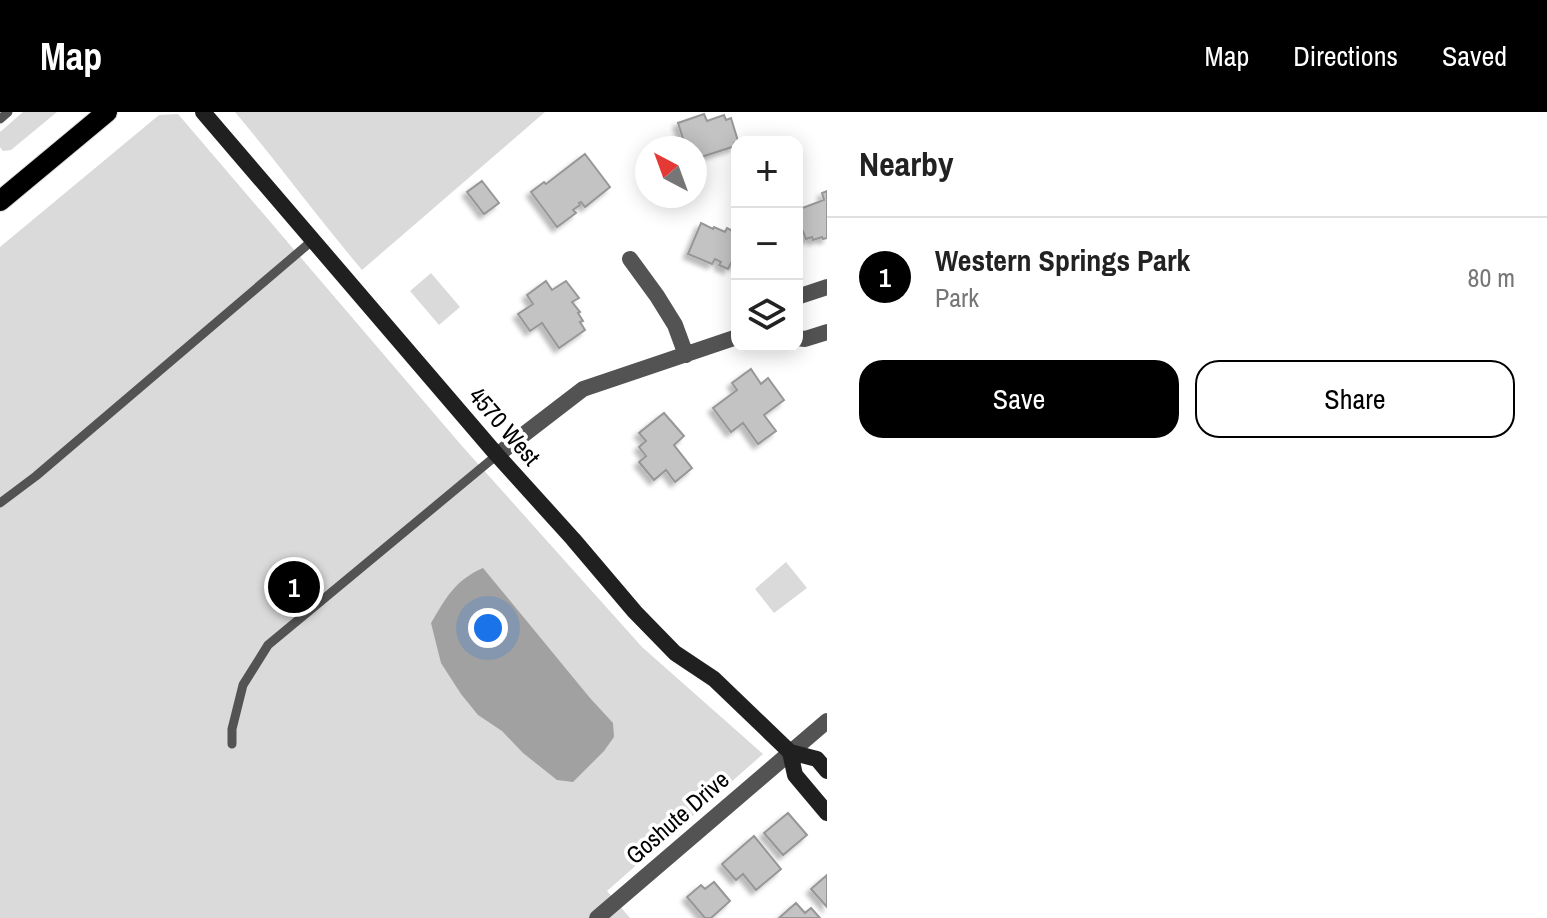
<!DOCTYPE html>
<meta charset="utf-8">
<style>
:root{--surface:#fff;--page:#f6f6f6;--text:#222;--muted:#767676;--line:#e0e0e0;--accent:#000}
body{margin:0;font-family:"Archivo Narrow",sans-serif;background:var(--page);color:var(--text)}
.controls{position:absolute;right:24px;top:24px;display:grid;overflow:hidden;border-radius:16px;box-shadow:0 4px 20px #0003}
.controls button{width:72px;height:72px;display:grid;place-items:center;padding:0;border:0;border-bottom:2px solid var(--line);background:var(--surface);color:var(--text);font:40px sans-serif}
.compass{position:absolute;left:635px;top:24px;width:72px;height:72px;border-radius:50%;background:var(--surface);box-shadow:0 4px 20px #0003;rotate:319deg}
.you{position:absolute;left:488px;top:516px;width:28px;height:28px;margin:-20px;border:6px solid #fff;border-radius:50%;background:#1a73e8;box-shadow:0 0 0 12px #1a73e833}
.badge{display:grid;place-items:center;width:52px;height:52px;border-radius:50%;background:var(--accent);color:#fff;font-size:26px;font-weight:700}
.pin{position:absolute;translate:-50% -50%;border:4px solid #fff;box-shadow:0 2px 8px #0006}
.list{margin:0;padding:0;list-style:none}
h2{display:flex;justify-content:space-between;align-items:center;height:104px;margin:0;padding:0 32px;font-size:34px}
h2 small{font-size:26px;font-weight:400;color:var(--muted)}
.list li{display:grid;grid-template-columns:52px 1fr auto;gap:24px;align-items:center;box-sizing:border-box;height:120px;padding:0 32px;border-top:2px solid var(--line)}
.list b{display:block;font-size:30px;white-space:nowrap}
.list p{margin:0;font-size:26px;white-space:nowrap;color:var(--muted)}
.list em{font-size:26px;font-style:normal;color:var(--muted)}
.actions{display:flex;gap:16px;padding:24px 32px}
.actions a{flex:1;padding:18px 0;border:2px solid var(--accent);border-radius:24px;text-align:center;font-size:28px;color:var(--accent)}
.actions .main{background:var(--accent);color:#fff}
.icon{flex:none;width:44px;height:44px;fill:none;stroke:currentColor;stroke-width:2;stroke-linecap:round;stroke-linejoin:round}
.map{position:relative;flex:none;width:827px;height:806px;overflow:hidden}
header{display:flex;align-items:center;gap:48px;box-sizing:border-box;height:112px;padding:0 40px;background:var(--accent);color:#fff}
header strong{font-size:38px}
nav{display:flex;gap:44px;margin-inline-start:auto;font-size:28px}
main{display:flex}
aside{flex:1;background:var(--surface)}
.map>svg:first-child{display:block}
.green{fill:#dadada}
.water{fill:#a1a1a1}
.building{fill:#c3c3c3;stroke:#979797;stroke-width:2;filter:url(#shadow)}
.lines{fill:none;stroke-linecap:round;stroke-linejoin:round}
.primary-casing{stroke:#dbdbdb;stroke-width:22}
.service{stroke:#535353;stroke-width:9}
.minor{stroke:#535353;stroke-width:16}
.secondary{stroke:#202020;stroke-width:16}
.primary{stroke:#000;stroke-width:20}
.labels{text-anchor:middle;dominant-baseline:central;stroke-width:7;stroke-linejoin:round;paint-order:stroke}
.street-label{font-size:24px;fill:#000;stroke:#fff}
</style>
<header>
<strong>Map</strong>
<nav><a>Map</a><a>Directions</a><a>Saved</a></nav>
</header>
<main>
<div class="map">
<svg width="827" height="806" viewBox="0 0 827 806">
<defs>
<filter id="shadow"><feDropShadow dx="-4.5" dy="4.5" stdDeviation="2" flood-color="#0004"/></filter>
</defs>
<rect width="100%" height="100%" fill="#fff"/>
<!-- green -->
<path class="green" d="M23 0H57L11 38 3 39 0 35V20Z
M235 0H545L362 158C318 106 278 51 235 0Z
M178 2 462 334 642 535 763 642 607 779 630 806H0V135L159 3Z
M431 161 460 195 439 213 410 179Z
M786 450 807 476 774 501 755 477Z"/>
<!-- water -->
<path class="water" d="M483 456 590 586 613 611 614 625 604 639 573 670 557 668 523 641 502 619 478 603 461 582 441 551 431 511C446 486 455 468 483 456Z"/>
<!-- building -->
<path class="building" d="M704 2 707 9 724 3 726 8 731 6 738 29 734 31 735 34 695 47V36H686L678 11Z
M585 42 610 75 585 95 581 90 579 91 580 93 573 98 576 101 557 115 531 80 544 70 546 72Z
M482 69 499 91 484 102 467 80Z
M827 79V126L823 127 822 125 813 128 812 125 806 127 799 110 801 109 797 98 824 88 822 81Z
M701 111 713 117 714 115 725 120 727 116 737 121 736 124 737 125V154L731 151 728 157 719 153 721 150 715 147 712 152 688 142Z
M546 169 552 178 566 169 579 186 572 190 580 200 578 201 583 209 580 210 585 218 559 236 542 211 530 219 518 202 533 192 527 183Z
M751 257 761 272 768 266 784 288 764 303 776 319 758 332 743 311 731 320 713 296 737 278 732 271Z
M664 301 684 324 674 333 692 356 675 370 666 358 654 368 639 350 646 344 639 335 646 329 639 321Z
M788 701 807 723 783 743 764 721Z
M754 724 781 757 756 778 743 762 736 768 722 752Z
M827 763V795L811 777Z
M714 770 730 789 711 806H705L687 785 701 773 705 777Z
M796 791 805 801 811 796 820 806H779Z"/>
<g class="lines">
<defs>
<path id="primary" d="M0 89 107 0"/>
</defs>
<!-- primary casing -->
<use href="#primary" class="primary-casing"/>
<!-- service -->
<path class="service" d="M0 7 8 0
M0 391 36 364 313 128
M232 632V617L243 573 268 533 497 343"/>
<!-- minor -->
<path class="minor" d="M630 147 657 184 675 213 686 243
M797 185 827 175
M797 226 805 227 827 220
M497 343 583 277 737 225
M597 806 827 609"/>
<!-- secondary -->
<path class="secondary" d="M203 0 497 343 573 427 635 500 675 541 714 567 790 640 817 647 827 659
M790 640 795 663 827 701"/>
<!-- primary -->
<use href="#primary" class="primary"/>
</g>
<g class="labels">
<!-- street labels -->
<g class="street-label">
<text transform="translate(505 314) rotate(49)">4570 West</text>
<text transform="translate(677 705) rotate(-41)">Goshute Drive</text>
</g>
</g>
</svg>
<div class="controls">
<button>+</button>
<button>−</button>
<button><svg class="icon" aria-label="layers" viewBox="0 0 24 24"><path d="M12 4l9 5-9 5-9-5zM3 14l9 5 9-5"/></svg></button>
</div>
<svg class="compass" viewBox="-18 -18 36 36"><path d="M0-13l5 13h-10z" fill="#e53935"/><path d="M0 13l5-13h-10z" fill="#767676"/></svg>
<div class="you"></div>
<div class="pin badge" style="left:294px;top:475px">1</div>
</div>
<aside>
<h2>Nearby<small></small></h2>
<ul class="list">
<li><span class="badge">1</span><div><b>Western Springs Park</b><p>Park</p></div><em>80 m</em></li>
</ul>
<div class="actions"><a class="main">Save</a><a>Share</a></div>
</aside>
</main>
